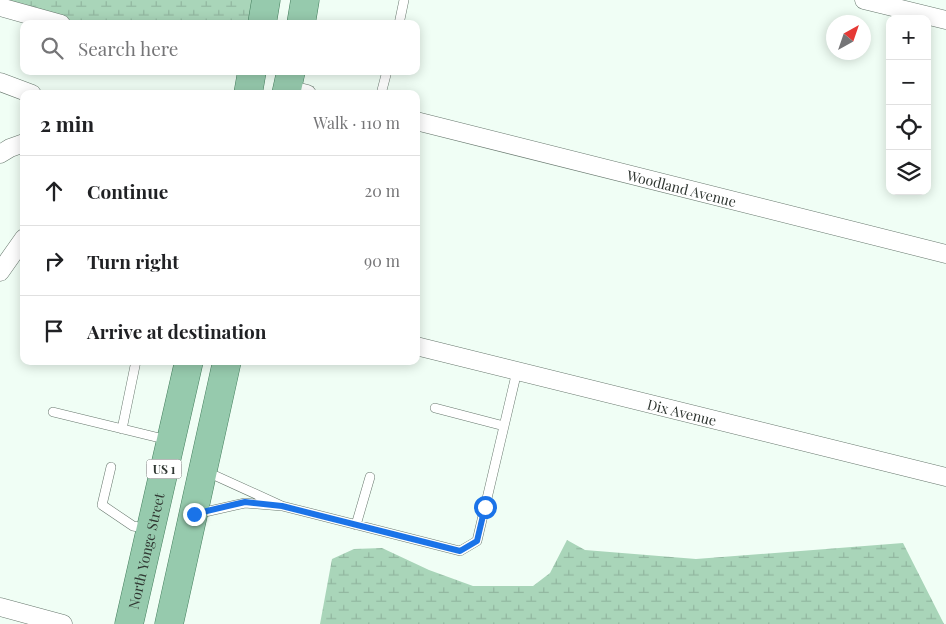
<!DOCTYPE html>
<meta charset="utf-8">
<style>
:root{--surface:#fff;--page:#f2f2f2;--text:#202124;--muted:#757577;--line:#e0e0e0}
body{margin:0;font-family:"Playfair Display",serif;background:var(--page);color:var(--text)}
.controls{position:absolute;right:15px;top:15px;display:grid;overflow:hidden;border-radius:10px;box-shadow:0 2px 12px #0003}
.controls button{width:45px;height:45px;display:grid;place-items:center;padding:0;border:0;border-bottom:1px solid var(--line);background:var(--surface);color:var(--text);font:25px sans-serif}
.compass{position:absolute;left:826px;top:15px;width:45px;height:45px;border-radius:50%;background:var(--surface);box-shadow:0 2px 12px #0003;rotate:40deg}
.stop{position:absolute;width:15px;height:15px;margin:-11px;border:4px solid #1a73e8;border-radius:50%;background:#fff}
.stop.end{background:#1a73e8;border-color:#fff;box-shadow:0 1px 5px #0008}
.list{margin:0;padding:0;list-style:none}
h2{display:flex;justify-content:space-between;align-items:center;height:65px;margin:0;padding:0 20px;font-size:21px}
h2 small{font-size:16px;font-weight:400;color:var(--muted)}
.list li{display:grid;grid-template-columns:32px 1fr auto;gap:15px;align-items:center;box-sizing:border-box;height:70px;padding:0 20px;border-top:1px solid var(--line)}
.list b{display:block;font-size:19px;white-space:nowrap}
.list em{font-size:16px;font-style:normal;color:var(--muted)}
.icon{flex:none;width:28px;height:28px;fill:none;stroke:currentColor;stroke-width:2;stroke-linecap:round;stroke-linejoin:round}
.map{position:relative;flex:none;width:946px;height:624px;overflow:hidden}
.search{position:absolute;background:var(--surface);box-shadow:0 2px 12px #0003;left:20px;top:20px;width:400px;height:55px;display:flex;align-items:center;gap:12px;box-sizing:border-box;padding:0 18px;border-radius:10px;color:var(--muted);font-size:19px}
.panel{position:absolute;background:var(--surface);box-shadow:0 2px 12px #0003;left:20px;top:90px;width:400px;height:275px;border-radius:10px}
.map>svg:first-child{display:block}
.wetland{fill:url(#wetland-marsh)}
.lines{fill:none;stroke-linecap:round;stroke-linejoin:round}
.service-casing{stroke:#67776d;stroke-width:10}
.minor-casing{stroke:#67776d;stroke-width:19}
.primary-casing{stroke:#457f5e;stroke-width:29}
.service{stroke:#fff;stroke-width:9}
.minor{stroke:#fff;stroke-width:18}
.primary{stroke:#96caad;stroke-width:28}
.route{stroke:#1a73e8;stroke-width:6}
.labels{text-anchor:middle;dominant-baseline:central;stroke-width:5;stroke-linejoin:round;paint-order:stroke}
.shield{fill:#fff;stroke:#6e7370;stroke-width:1}
.shield-label{font-size:12px;font-weight:bold;fill:#303732}
.street-label{font-size:14px;fill:#303732;stroke:#fff}
</style>
<div class="map">
<svg width="946" height="624" viewBox="0 0 946 624">
<defs>
<pattern id="wetland-marsh" width="20" height="14" patternUnits="userSpaceOnUse" patternTransform="scale(1.25)"><rect width="20" height="14" fill="#a9d5b9"/><path d="M1 5h8M5 5V1M11 12h8M15 12V8" fill="none" stroke="#92b7a0"/></pattern>
</defs>
<rect width="100%" height="100%" fill="#f0fef5"/>
<!-- wetland -->
<path class="wetland" d="M0 0H255L250 24H62Z
M567 540 585 550 696 559 903 543 944 624H320L332 559 354 549 382 548 429 570 473 586H533L550 573Z"/>
<g class="lines">
<defs>
<path id="service" d="M399 24 404 0
M381 94 387 71
M435 408 504 426
M53 412 168 440
M122 429 136 361
M111 467 102 505 133 526 149 529
M282 506 460 551 477 541 517 371
M196 514 245 503 282 506 205 471
M356 525 370 477"/>
<g id="minor">
<path d="M864 0 946 20"/>
<path d="M0 7 61 24"/>
<path d="M0 82 32 94"/>
<path d="M287 89 307 94"/>
<path id="s1" d="M416 121 946 254"/>
<path d="M0 154 10 148 24 143"/>
<path d="M0 272 24 238"/>
<path id="s2" d="M416 346 946 477"/>
<path d="M0 607 63 624"/>
</g>
<g id="primary">
<path d="M262 24 266 0"/>
<path d="M301 24 305 0"/>
<path d="M248 94 252 71"/>
<path d="M286 94 291 71"/>
<path id="s3" d="M129 624 189 361"/>
<path d="M169 624 227 361"/>
</g>
</defs>
<!-- service casing -->
<use href="#service" class="service-casing"/>
<!-- minor casing -->
<use href="#minor" class="minor-casing"/>
<!-- primary casing -->
<use href="#primary" class="primary-casing"/>
<!-- service -->
<use href="#service" class="service"/>
<!-- minor -->
<use href="#minor" class="minor"/>
<!-- primary -->
<use href="#primary" class="primary"/>
</g>
<g class="lines">
<!-- route -->
<path class="route" d="M194 514 245 502 282 506 460 551 477 541 485 507"/>
</g>
<g class="labels">
<!-- shield labels -->
<rect class="shield" x="146.5" y="459.5" width="35" height="19" rx="4"/>
<g class="shield-label">
<text x="164" y="469">US 1</text>
</g>
<!-- street labels -->
<g class="street-label">
<text stroke="none"><textPath href="#s1" startOffset="274">Woodland Avenue</textPath></text>
<text stroke="none"><textPath href="#s2" startOffset="274">Dix Avenue</textPath></text>
<text stroke="none"><textPath href="#s3" startOffset="75">North Yonge Street</textPath></text>
</g>
</g>
</svg>
<div class="controls">
<button>+</button>
<button>−</button>
<button><svg class="icon" aria-label="locate" viewBox="0 0 24 24"><circle cx="12" cy="12" r="6"/><path d="M12 2v4M12 18v4M2 12h4M18 12h4"/></svg></button>
<button><svg class="icon" aria-label="layers" viewBox="0 0 24 24"><path d="M12 4l9 5-9 5-9-5zM3 14l9 5 9-5"/></svg></button>
</div>
<svg class="compass" viewBox="-18 -18 36 36"><path d="M0-13l5 13h-10z" fill="#e53935"/><path d="M0 13l5-13h-10z" fill="#757577"/></svg>
<div class="stop" style="left:485px;top:507px"></div>
<div class="stop end" style="left:194px;top:514px"></div>
<div class="search"><svg class="icon" aria-label="search" viewBox="0 0 24 24"><circle cx="10" cy="10" r="6"/><path d="M15 15l6 6"/></svg>Search here</div>
<section class="panel">
<h2>2 min<small>Walk · 110 m</small></h2>
<ul class="list">
<li><svg class="icon" aria-label="ahead" viewBox="0 0 24 24"><path d="M12 20V5M6 11l6-6 6 6"/></svg><div><b>Continue</b></div><em>20 m</em></li>
<li><svg class="icon" aria-label="right" viewBox="0 0 24 24"><path d="M7 20v-9h11M14 6l5 5-5 5"/></svg><div><b>Turn right</b></div><em>90 m</em></li>
<li><svg class="icon" aria-label="arrive" viewBox="0 0 24 24"><path d="M6 21V4h12l-3 4 3 4H6"/></svg><div><b>Arrive at destination</b></div></li>
</ul>
</section>
</div>
